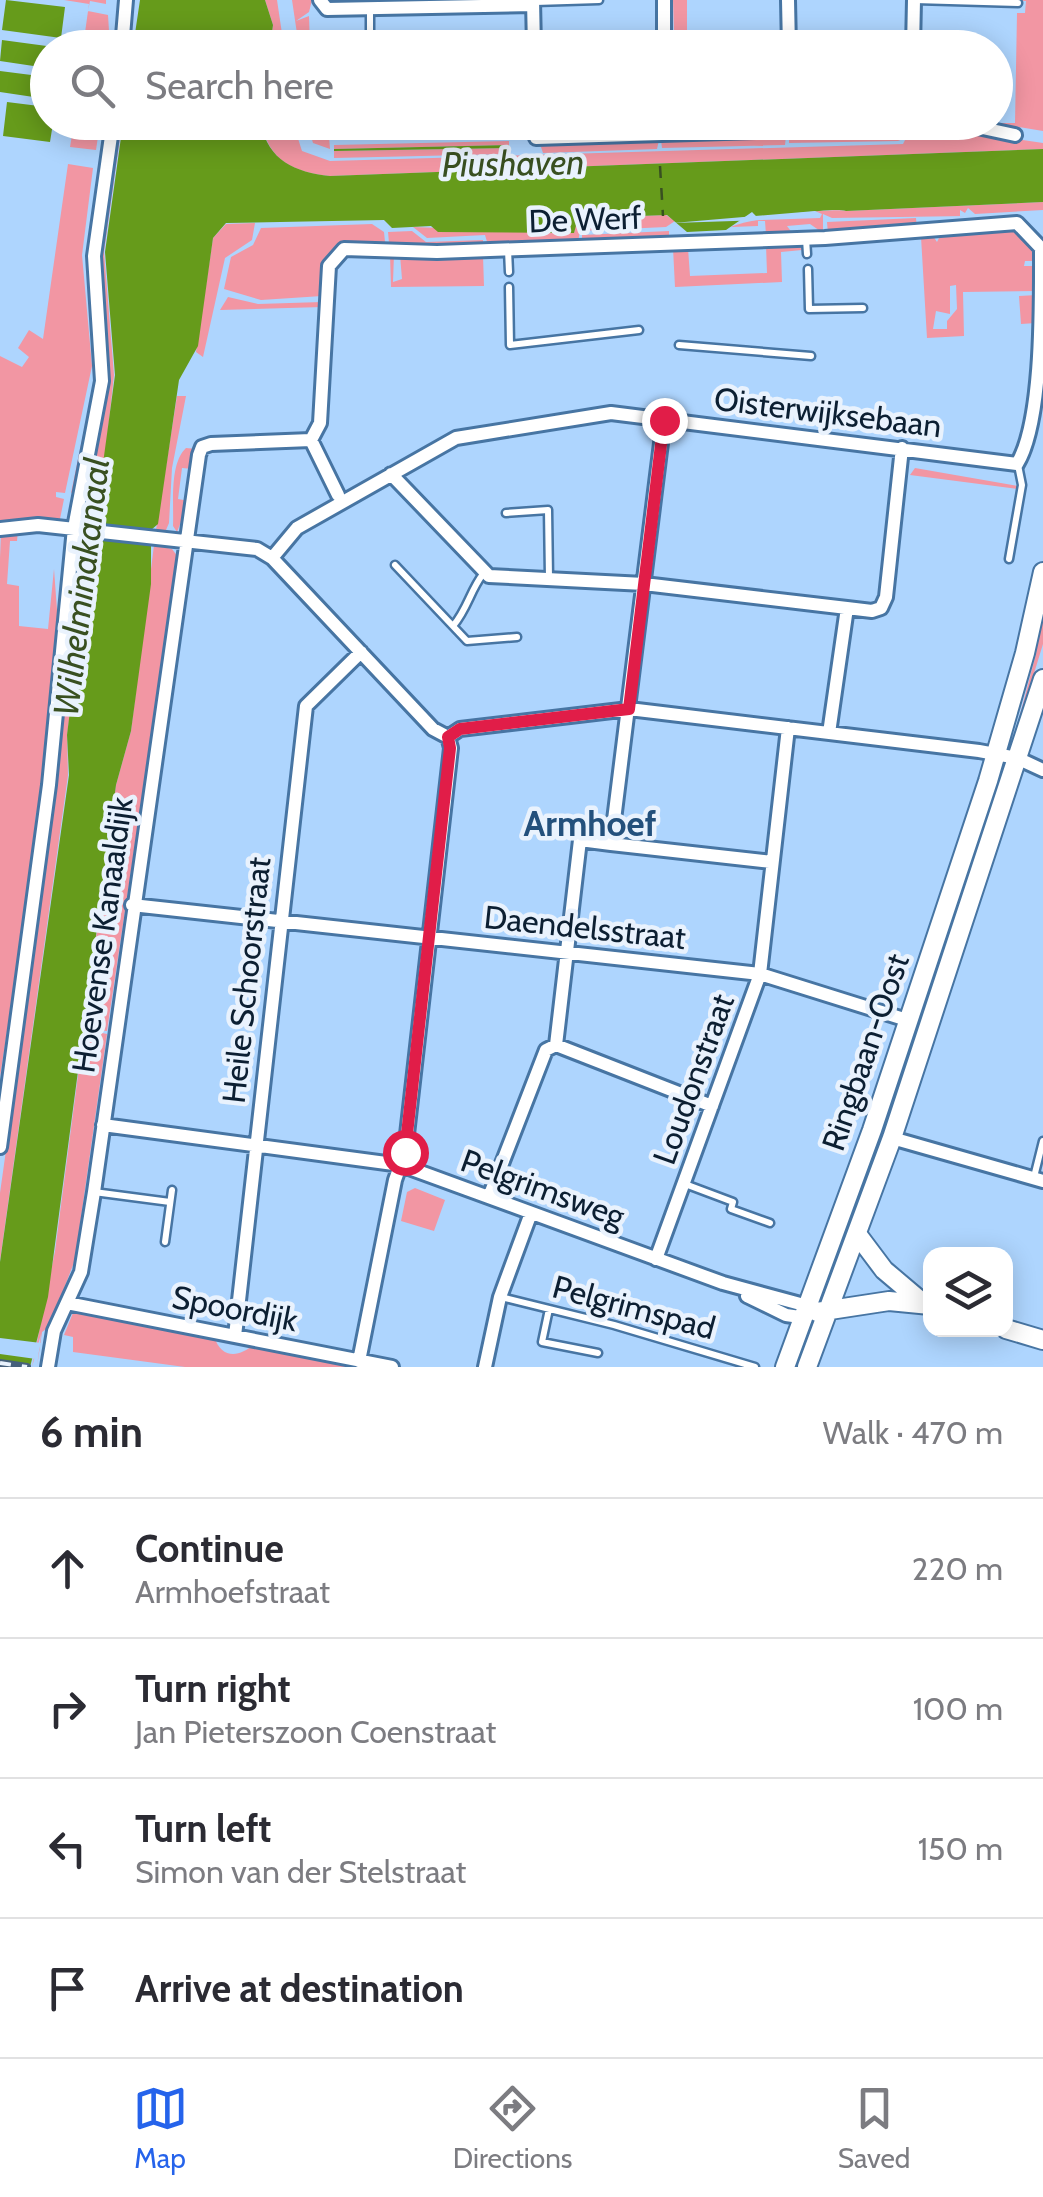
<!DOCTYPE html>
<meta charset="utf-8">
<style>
:root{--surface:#fff;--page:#f2f2f3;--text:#2b2b33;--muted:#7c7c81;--line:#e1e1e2;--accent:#2563eb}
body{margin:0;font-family:Cabin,sans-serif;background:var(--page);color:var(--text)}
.controls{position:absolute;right:30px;bottom:30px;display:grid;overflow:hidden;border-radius:20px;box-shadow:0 5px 25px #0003}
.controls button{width:90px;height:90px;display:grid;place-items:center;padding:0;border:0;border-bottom:2px solid var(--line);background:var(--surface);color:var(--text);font:50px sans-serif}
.stop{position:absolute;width:30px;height:30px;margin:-22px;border:8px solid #e11d48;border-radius:50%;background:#fff}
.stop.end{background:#e11d48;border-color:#fff;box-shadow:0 2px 10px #0008}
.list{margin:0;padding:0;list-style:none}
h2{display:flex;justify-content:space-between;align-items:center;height:130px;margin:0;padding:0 40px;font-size:42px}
h2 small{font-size:32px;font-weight:400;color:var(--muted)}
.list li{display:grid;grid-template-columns:65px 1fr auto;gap:30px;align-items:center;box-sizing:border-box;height:140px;padding:0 40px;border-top:2px solid var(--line)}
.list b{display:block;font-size:38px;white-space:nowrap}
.list p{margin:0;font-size:32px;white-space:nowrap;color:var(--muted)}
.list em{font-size:32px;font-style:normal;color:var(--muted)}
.icon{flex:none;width:55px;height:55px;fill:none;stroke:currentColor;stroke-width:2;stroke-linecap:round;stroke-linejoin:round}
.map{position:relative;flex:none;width:1043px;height:1367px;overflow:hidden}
.search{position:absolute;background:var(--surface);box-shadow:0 5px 25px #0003;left:30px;right:30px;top:30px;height:110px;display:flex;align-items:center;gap:25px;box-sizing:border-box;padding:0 35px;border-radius:55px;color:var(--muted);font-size:38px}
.sheet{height:690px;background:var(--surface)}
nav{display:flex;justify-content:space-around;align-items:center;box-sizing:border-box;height:140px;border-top:2px solid var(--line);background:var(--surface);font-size:28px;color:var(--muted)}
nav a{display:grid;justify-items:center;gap:5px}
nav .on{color:var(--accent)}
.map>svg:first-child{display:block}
.green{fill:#f296a3;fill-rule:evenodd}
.water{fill:#669b1b}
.pier{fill:#aed5fe}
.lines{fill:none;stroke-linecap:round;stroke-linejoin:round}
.ferry{stroke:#395021;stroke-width:2.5;stroke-dasharray:12 10;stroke-linecap:butt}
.lane-casing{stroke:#4775a3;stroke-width:11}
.street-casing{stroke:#4775a3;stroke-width:18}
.secondary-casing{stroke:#4775a3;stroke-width:22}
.lane{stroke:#fff;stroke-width:6}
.street{stroke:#fff;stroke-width:12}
.secondary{stroke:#fff;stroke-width:18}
.rail-casing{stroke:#46607b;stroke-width:8}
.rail{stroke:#e9f2fd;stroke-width:4;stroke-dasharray:11;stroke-linecap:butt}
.route{stroke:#e11d48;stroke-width:12}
.labels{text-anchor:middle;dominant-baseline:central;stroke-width:9;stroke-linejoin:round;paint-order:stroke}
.street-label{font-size:32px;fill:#0c1f32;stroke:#e9f2fd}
.water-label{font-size:35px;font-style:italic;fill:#395021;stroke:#e9f2fd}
.neighbourhood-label{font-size:35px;font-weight:bold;fill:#23507c;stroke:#e9f2fd}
</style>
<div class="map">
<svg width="1043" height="1367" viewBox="0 0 1043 1367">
<rect width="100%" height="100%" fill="#aed5fe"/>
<!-- green -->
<path class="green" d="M64 0H106V4L90 1 88 11 108 15 110 47H83L89 4Z
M265 0H277L284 47H270L273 25Z
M292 0H312L309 12 296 21 309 16 310 47H299Z
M673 0H687V31H674Z
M1012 0H1043V131L995 123H1015L1017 13H1025L1026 1Z
M74 123H100L96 150 70 147Z
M115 123H122L104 252 114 375 98 521 94 516 96 498 88 496 107 368 98 253Z
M262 123H281L286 128 293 123 302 151 330 161 903 144 908 134 967 132 1043 143V149L330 176C294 172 268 161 262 123Z
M307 123H328L330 149 313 143Z
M903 130V139L898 141 789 143V136Z
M786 136 785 145 662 148 661 140Z
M659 140 657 149 543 153 540 144Z
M509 141V145L334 149V145Z
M509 148V154L334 158V151Z
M68 164 93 168 82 255 92 366 65 493 56 492V497L64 499 60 519 0 523V356L22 367 29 357 18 348 29 330 43 339Z
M98 168V372L79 488 71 493 97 367 88 256Z
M1043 202V210L975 214 968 208 965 213 960 210V216H966L832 218 823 214V233L810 224 787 226 793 234 766 235 765 221H758V226L731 227C746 219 832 207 846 211Z
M666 215 675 221 666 227 580 231 578 242 488 245 485 235 427 238 413 227 574 233 576 222 586 218Z
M916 218 917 230 828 234 827 222Z
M255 223 252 240 225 258 203 357 196 352 213 238 226 224Z
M372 224 384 232 385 242C333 245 327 242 322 296L261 300 224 289 231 257 253 245 261 228Z
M1012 229 1031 246 1034 261H1025L1024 266H1035L1037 291 963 292 964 336 927 338 921 237 933 236 937 242 941 234ZM956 285 957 309 947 321V329H933L936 311 950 314V286Z
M412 231 426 242 483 240V245L389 243 388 232Z
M669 231V238L582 242V235Z
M798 244 802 250 781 252 782 282 675 287 673 248H688L690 276 767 273 766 245Z
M390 254H394L393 282 402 279 400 255 483 256 484 286 391 287Z
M1037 295 1036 323 1021 324 1019 296Z
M228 297 258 304 322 302V307L220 310Z
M177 396H186L172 468 169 523 166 530H156Z
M186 448 197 449 193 469 182 468 178 499 189 501 177 532 173 526C174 504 169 464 186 448Z
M915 468 1018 486V489L910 475Z
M18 530 17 541H10L7 584 19 586V626L48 629 54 569 58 624 40 809 36 813 29 888 0 1077V558L1 533Z
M92 542 67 736 68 775 0 1261V1193L40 908 76 579 80 553 89 550Z
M154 545 172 549 178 557 107 1031 88 1030 107 1034 75 1260 49 1327 42 1332 37 1367 41 1334 32 1367 55 1251 116 785 131 731Z
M1043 598V644L1012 745 1036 654Z
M994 788 886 1136 828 1284 915 1041 943 932 948 933 944 929Z
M415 1188 445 1200 434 1231 401 1221 407 1192Z
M75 1308 86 1310 85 1314 203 1338 205 1334 214 1336C221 1359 239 1358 254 1344V1347L341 1361 347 1367H185L73 1352V1337L64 1335Z"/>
<!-- water -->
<path class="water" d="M6 0 65 7 61 38 2 30Z
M140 0H265L273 25 270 47H133Z
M2 40 54 47 48 48 47 68 0 61Z
M0 71 47 77V99L0 92Z
M7 102 47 107 48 122 53 123 50 142 3 136Z
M123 123H261C268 161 295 172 330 176L1043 149V202L846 211C832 207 778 217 757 217L752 212 726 230 687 232 667 215 586 218 577 222 574 233 438 232 431 226 392 228 384 220 226 223 213 238 198 346 179 380 158 524 151 530V584L131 731 116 785 48 1297 30 1367H0V1262L69 775 67 735 88 564 102 523 99 493 115 375 105 252Z
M509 145V148L334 151V149Z"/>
<!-- pier -->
<path class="pier" d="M815 211 822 214 820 218 673 223Z
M0 1338 41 1343 36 1359 0 1354Z"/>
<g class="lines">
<!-- ferry -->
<path class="ferry" d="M660 166 663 216"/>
<defs>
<path id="lane" d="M915 0 1018 3
M535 2 599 0
M370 9V48
M806 239 807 254
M508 250 509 272
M808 269 809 309 863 308
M509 287 510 345 639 330
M679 345 811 356
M506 513 548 510 549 578
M1009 559 1022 485 1018 465
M395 565 467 641 517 637
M453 626C468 608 470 591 483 574
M1034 1177 1043 1141
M685 1184 733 1202 731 1209 770 1223
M94 1192 170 1202
M165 1242 172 1190
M501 1297 614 1325 755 1367
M549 1309 542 1342 598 1353"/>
<path id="street" d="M320 0 327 9 533 5
M533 0 534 48
M664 0V48
M788 0 789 48
M122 48 126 0
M913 48 914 0
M536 122V138L911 126H973L1015 135
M391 474 489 576 644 584 847 608
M0 529 38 525 257 549 272 558 433 729 448 737 460 729 629 709 979 751 1017 758 1043 770
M272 558 297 528 456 438 611 413 1017 464C1043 421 1041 304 1041 248L1017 223 825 238 437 252 344 249 329 266 320 423 311 440
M829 733 847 608 872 611 881 608 886 597 902 448
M611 844 772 862
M132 905 760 974 907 1020
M556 1045 712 1106
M103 1125 401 1165 723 1283 804 1305
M892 1138 1043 1181
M0 1147 49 785 74 528 102 381 94 256 113 122
M489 1197 546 1050 556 1045 580 840 611 844 664 419
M656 1259 760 974 788 728
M747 1296 786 1315 800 1317
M67 1303 392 1367
M235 1336 306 706 361 652
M359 1361 395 1180 405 1152 451 748 448 737
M48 1367 54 1331 81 1272 94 1192 199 455 202 447 211 444 311 440 338 495
M485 1367 500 1297 531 1213"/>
<path id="secondary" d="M857 1234 884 1270 923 1303
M817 1312 889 1301 930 1305
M1006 1329 1043 1340
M785 1367 872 1130 988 781 1025 653 1043 572
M807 1367 892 1138 1043 679"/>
</defs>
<!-- lane casing -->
<use href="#lane" class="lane-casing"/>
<!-- street casing -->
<use href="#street" class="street-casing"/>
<!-- secondary casing -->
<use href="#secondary" class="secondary-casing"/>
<!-- lane -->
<use href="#lane" class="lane"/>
<!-- street -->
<use href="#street" class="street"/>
<!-- secondary -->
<use href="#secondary" class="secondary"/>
<defs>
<path id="rail" d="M0 1363 27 1367"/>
</defs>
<!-- rail casing -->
<use href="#rail" class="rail-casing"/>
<!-- rail -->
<use href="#rail" class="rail"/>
</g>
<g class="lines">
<!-- route -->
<path class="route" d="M405 1152 450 748 448 737 460 729 629 709 664 420"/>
</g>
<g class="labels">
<!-- street labels -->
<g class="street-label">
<text transform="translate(585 219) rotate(-2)">De Werf</text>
<text transform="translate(828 412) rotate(7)">Oisterwijksebaan</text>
<text transform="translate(585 927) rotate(6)">Daendelsstraat</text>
<text transform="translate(102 935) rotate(-82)">Hoevense Kanaaldijk</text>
<text transform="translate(246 980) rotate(-84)">Heile Schoorstraat</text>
<text transform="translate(865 1052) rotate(-71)">Ringbaan-Oost</text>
<text transform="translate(693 1079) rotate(-70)">Loudonstraat</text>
<text transform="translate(543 1188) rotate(20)">Pelgrimsweg</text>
<text transform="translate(634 1307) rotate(15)">Pelgrimspad</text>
<text transform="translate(235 1308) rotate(11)">Spoordijk</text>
</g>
<!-- water labels -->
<g class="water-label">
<text transform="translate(513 163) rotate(-1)">Piushaven</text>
<text transform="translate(81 587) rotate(-83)">Wilhelminakanaal</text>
</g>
<!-- neighbourhood labels -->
<g class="neighbourhood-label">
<text x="590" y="823">Armhoef</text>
</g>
</g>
</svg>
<div class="controls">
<button><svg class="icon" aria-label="layers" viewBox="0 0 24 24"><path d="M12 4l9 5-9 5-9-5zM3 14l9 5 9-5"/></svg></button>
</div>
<div class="stop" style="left:405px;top:1152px"></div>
<div class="stop end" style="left:664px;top:420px"></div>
<div class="search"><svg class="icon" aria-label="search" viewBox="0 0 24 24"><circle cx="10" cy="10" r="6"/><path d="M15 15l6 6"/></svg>Search here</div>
</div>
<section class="sheet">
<h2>6 min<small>Walk · 470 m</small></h2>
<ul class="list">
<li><svg class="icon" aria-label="ahead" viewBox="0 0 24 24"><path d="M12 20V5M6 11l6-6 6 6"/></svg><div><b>Continue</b><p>Armhoefstraat</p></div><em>220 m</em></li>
<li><svg class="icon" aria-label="right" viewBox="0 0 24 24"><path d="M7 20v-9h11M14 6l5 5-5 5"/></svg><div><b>Turn right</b><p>Jan Pieterszoon Coenstraat</p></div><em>100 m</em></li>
<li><svg class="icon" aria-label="left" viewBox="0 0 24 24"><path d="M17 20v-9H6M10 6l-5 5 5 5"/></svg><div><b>Turn left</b><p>Simon van der Stelstraat</p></div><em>150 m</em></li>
<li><svg class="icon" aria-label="arrive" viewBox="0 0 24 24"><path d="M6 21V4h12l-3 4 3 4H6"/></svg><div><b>Arrive at destination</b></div></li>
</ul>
</section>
<nav>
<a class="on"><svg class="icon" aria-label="map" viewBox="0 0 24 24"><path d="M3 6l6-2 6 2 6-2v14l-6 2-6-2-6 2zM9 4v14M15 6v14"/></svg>Map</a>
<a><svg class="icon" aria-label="directions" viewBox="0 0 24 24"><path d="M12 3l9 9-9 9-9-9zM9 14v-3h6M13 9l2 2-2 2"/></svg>Directions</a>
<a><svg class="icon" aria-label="saved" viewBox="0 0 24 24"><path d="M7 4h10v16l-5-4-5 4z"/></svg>Saved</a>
</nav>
